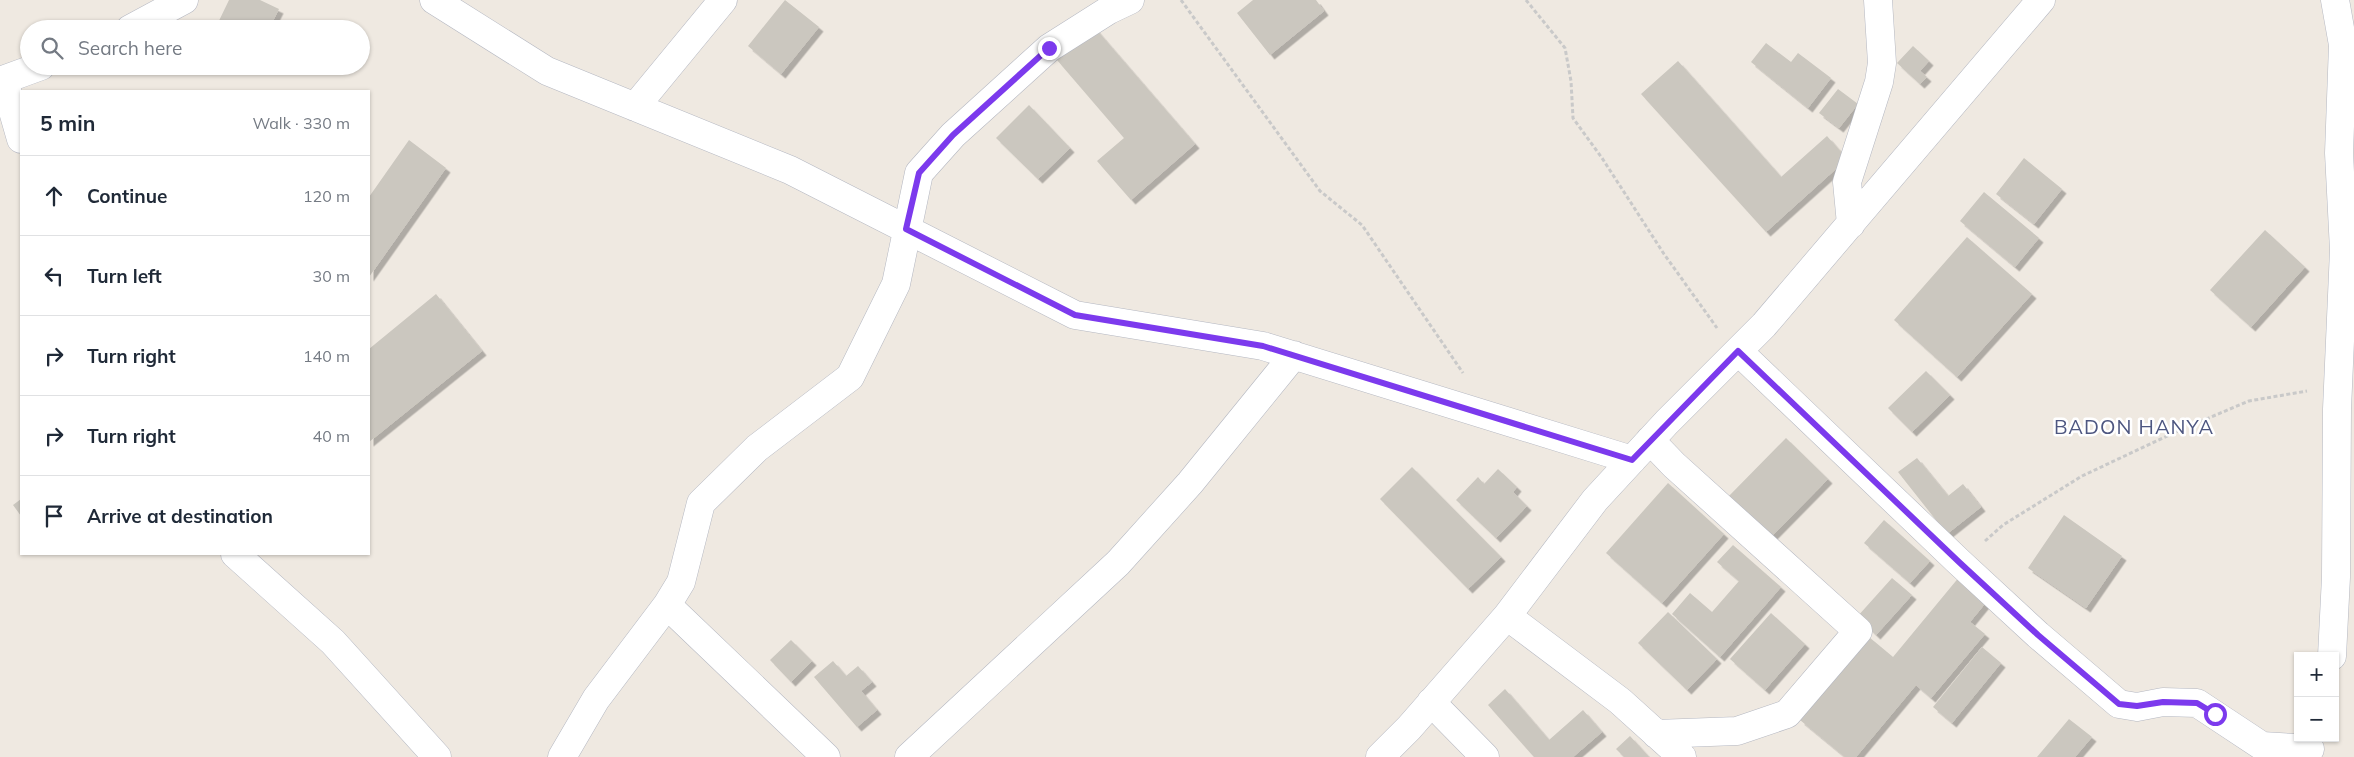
<!DOCTYPE html>
<meta charset="utf-8">
<style>
:root{--surface:#fff;--page:#f2f2f3;--text:#1f2937;--muted:#747a83;--line:#e0e1e3}
body{margin:0;font-family:Mulish,sans-serif;background:var(--page);color:var(--text)}
.controls{position:absolute;right:15px;bottom:15px;display:grid;overflow:hidden;border-radius:0px;box-shadow:0 1px 4px #0004}
.controls button{width:45px;height:45px;display:grid;place-items:center;padding:0;border:0;border-bottom:1px solid var(--line);background:var(--surface);color:var(--text);font:25px sans-serif}
.stop{position:absolute;width:15px;height:15px;margin:-11px;border:4px solid #7c3aed;border-radius:50%;background:#fff}
.stop.end{background:#7c3aed;border-color:#fff;box-shadow:0 1px 5px #0008}
.list{margin:0;padding:0;list-style:none}
h2{display:flex;justify-content:space-between;align-items:center;height:65px;margin:0;padding:0 20px;font-size:21px}
h2 small{font-size:16px;font-weight:400;color:var(--muted)}
.list li{display:grid;grid-template-columns:32px 1fr auto;gap:15px;align-items:center;box-sizing:border-box;height:80px;padding:0 20px;border-top:1px solid var(--line)}
.list b{display:block;font-size:19px;white-space:nowrap}
.list em{font-size:16px;font-style:normal;color:var(--muted)}
.icon{flex:none;width:28px;height:28px;fill:none;stroke:currentColor;stroke-width:2;stroke-linecap:round;stroke-linejoin:round}
.map{position:relative;flex:none;width:2354px;height:757px;overflow:hidden}
.search{position:absolute;background:var(--surface);box-shadow:0 1px 4px #0004;left:20px;top:20px;width:350px;height:55px;display:flex;align-items:center;gap:12px;box-sizing:border-box;padding:0 18px;border-radius:28px;color:var(--muted);font-size:19px}
.panel{position:absolute;background:var(--surface);box-shadow:0 1px 4px #0004;left:20px;top:90px;width:350px;height:465px;border-radius:0px}
.map>svg:first-child{display:block}
.building{fill:#cbc7bf;filter:url(#shadow)}
.lines{fill:none;stroke-linecap:round;stroke-linejoin:round}
.street-casing{stroke:#b4b7c1;stroke-width:29}
.path{stroke:#c9c9c9;stroke-width:3;stroke-dasharray:4 2.5;stroke-linecap:butt}
.street{stroke:#fff;stroke-width:28}
.route{stroke:#7c3aed;stroke-width:6}
.labels{text-anchor:middle;dominant-baseline:central;stroke-width:5;stroke-linejoin:round;paint-order:stroke}
.quarter-label{font-size:20px;letter-spacing:1px;fill:#4d5680;stroke:#fff}
</style>
<div class="map">
<svg width="2354" height="757" viewBox="0 0 2354 757">
<defs>
<filter id="shadow"><feDropShadow dx="4.5" dy="4.5" stdDeviation="0" flood-color="#0004"/></filter>
</defs>
<rect width="100%" height="100%" fill="#efe9e1"/>
<!-- building -->
<path class="building" d="M229 0H260L279 9 269 29H215Z
M785 0 819 27 781 74 748 46Z
M1253 0H1316L1324 11 1270 55 1237 13Z
M1094 27 1195 144 1131 200 1097 161 1124 138 1057 60Z
M1766 43 1791 62 1798 53 1831 78 1808 108 1751 62Z
M1913 46 1929 61 1920 71 1927 77 1920 84 1897 63Z
M1678 61 1781 177 1827 136 1847 159 1766 232 1641 94Z
M1838 89 1858 104 1839 128 1819 113Z
M1029 105 1070 148 1038 179 996 138Z
M409 140 446 168 369 277V197Z
M2024 158 2062 189 2034 224 1996 194Z
M1984 192 2039 238 2015 267 1960 221Z
M2265 230 2305 267 2251 327 2210 290Z
M1967 237 2032 294 1957 377 1894 320Z
M436 294 482 351 369 442V349Z
M1926 371 1950 395 1912 432 1888 408Z
M1786 438 1828 479 1769 539 1727 498Z
M1917 458 1948 496 1963 484 1981 507 1947 534 1898 472Z
M1412 467 1501 557 1468 589 1380 499Z
M1498 469 1517 487 1513 492 1527 506 1496 538 1456 500 1478 477 1484 484Z
M1668 483 1724 534 1662 603 1606 553Z
M21 499V516L13 505Z
M2064 515 2122 556 2086 608 2028 568Z
M1884 520 1930 561 1910 583 1864 543Z
M1733 545 1781 587 1720 657 1672 614 1690 593 1712 612 1739 581 1717 562Z
M1960 576 1988 600 1970 622 1985 634 1931 698 1916 685 1856 757H1845L1800 720 1869 637 1893 657Z
M1892 578 1912 595 1876 635 1857 617Z
M1668 612 1717 659 1687 690 1638 643Z
M1771 613 1805 644 1765 690 1730 659Z
M791 640 812 661 791 682 770 660Z
M1982 647 2001 663 1952 723 1933 707Z
M833 661 846 676 858 666 872 682 861 691 877 710 857 727 814 677Z
M1505 689 1549 740 1583 710 1602 732 1573 757H1534L1488 705Z
M2069 719 2092 737 2075 757H2037Z
M1630 736 1649 757H1624L1616 749Z"/>
<g class="lines">
<defs>
<path id="street" d="M434 0 547 71 790 170 1075 315 1263 346 1632 460
M130 29 184 0
M4 80 21 139
M0 81 41 66
M635 107 723 0
M1851 224 1847 182 1879 82 1882 63 1878 0
M1738 351 1959 562 2038 635 2119 704 2137 707 2163 702 2197 703 2262 746 2310 749
M1650 440 1674 465 1858 631 1787 714 1737 731 1656 734
M235 554 333 642 437 757
M667 605 826 757
M1507 616 1620 701 1682 757
M2332 656 2336 577 2337 409 2344 250 2339 153 2343 45 2335 0
M1431 702 1485 757
M562 757 596 699 667 605 681 582 701 503 757 448 850 377 896 284 919 173 953 135 1049 48 1109 10 1130 0
M909 757 1118 563 1190 483 1294 355
M1380 757 1409 728 1507 616 1595 500 1667 422 1764 325 2041 0"/>
</defs>
<!-- street casing -->
<use href="#street" class="street-casing"/>
<!-- path -->
<path class="path" d="M1181 0 1320 191 1362 225 1463 373
M1526 0 1565 48 1571 81 1573 118 1602 158 1664 254 1717 328
M1985 541 2003 525 2082 476 2180 430 2249 401 2307 391"/>
<!-- street -->
<use href="#street" class="street"/>
</g>
<g class="lines">
<!-- route -->
<path class="route" d="M1049 48 953 135 919 173 906 229 1075 315 1263 346 1632 460 1738 351 1959 562 2038 635 2119 704 2137 706 2163 702 2197 703 2215 714"/>
</g>
<g class="labels">
<!-- quarter labels -->
<g class="quarter-label">
<text x="2134" y="426">BADON HANYA</text>
</g>
</g>
</svg>
<div class="controls">
<button>+</button>
<button>−</button>
</div>
<div class="stop" style="left:2215px;top:714px"></div>
<div class="stop end" style="left:1049px;top:48px"></div>
<div class="search"><svg class="icon" aria-label="search" viewBox="0 0 24 24"><circle cx="10" cy="10" r="6"/><path d="M15 15l6 6"/></svg>Search here</div>
<section class="panel">
<h2>5 min<small>Walk · 330 m</small></h2>
<ul class="list">
<li><svg class="icon" aria-label="ahead" viewBox="0 0 24 24"><path d="M12 20V5M6 11l6-6 6 6"/></svg><div><b>Continue</b></div><em>120 m</em></li>
<li><svg class="icon" aria-label="left" viewBox="0 0 24 24"><path d="M17 20v-9H6M10 6l-5 5 5 5"/></svg><div><b>Turn left</b></div><em>30 m</em></li>
<li><svg class="icon" aria-label="right" viewBox="0 0 24 24"><path d="M7 20v-9h11M14 6l5 5-5 5"/></svg><div><b>Turn right</b></div><em>140 m</em></li>
<li><svg class="icon" aria-label="right" viewBox="0 0 24 24"><path d="M7 20v-9h11M14 6l5 5-5 5"/></svg><div><b>Turn right</b></div><em>40 m</em></li>
<li><svg class="icon" aria-label="arrive" viewBox="0 0 24 24"><path d="M6 21V4h12l-3 4 3 4H6"/></svg><div><b>Arrive at destination</b></div></li>
</ul>
</section>
</div>
